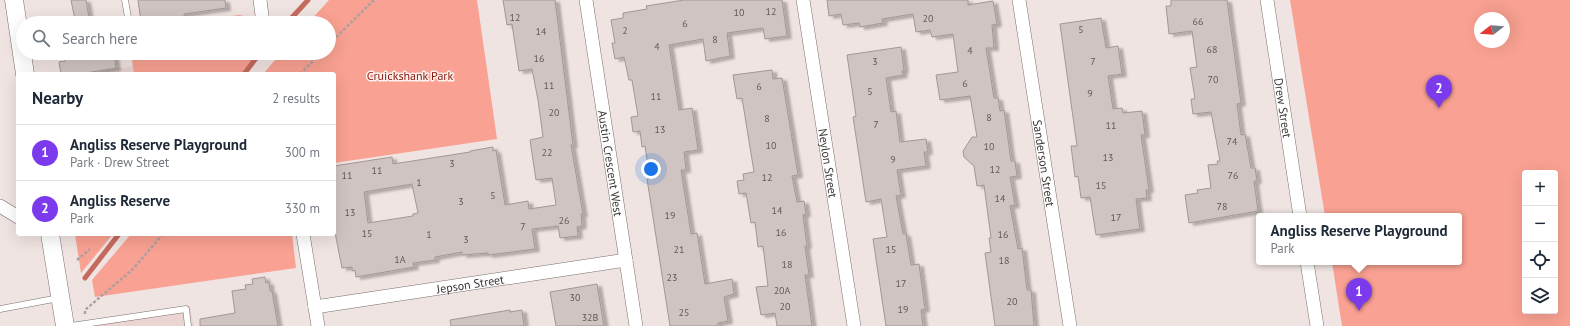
<!DOCTYPE html>
<meta charset="utf-8">
<style>
:root{--surface:#fff;--page:#f2f2f3;--text:#1f2937;--muted:#747a83;--line:#e0e1e3;--accent:#7c3aed}
body{margin:0;font-family:"PT Sans",sans-serif;background:var(--page);color:var(--text)}
.controls{position:absolute;right:12px;bottom:12px;display:grid;overflow:hidden;border-radius:4px;box-shadow:0 4px 16px #0002}
.controls button{width:36px;height:36px;display:grid;place-items:center;padding:0;border:0;border-bottom:1px solid var(--line);background:var(--surface);color:var(--text);font:20px sans-serif}
.compass{position:absolute;left:1474px;top:12px;width:36px;height:36px;border-radius:50%;background:var(--surface);box-shadow:0 4px 16px #0002;rotate:253deg}
.you{position:absolute;left:651px;top:169px;width:14px;height:14px;margin:-10px;border:3px solid #fff;border-radius:50%;background:#1a73e8;box-shadow:0 0 0 6px #1a73e833}
.badge{display:grid;place-items:center;width:26px;height:26px;border-radius:50%;background:var(--accent);color:#fff;font-size:13px;font-weight:700}
.pin{position:absolute;translate:-50% -33px;filter:drop-shadow(0 1px 2px #0008)}
.pin::after{content:'';position:absolute;top:21px;width:14px;height:12px;background:inherit;clip-path:polygon(0 0,100% 0,50% 100%)}
.popup{position:absolute;left:1256px;top:213px;width:206px;height:52px;box-sizing:border-box;display:grid;place-content:center;border-radius:4px;background:var(--surface);filter:drop-shadow(0 1px 3px #0005);font-size:13px;white-space:nowrap;color:var(--muted)}
.popup b{font-size:15px;color:var(--text)}
.popup::after{content:'';position:absolute;left:50%;top:100%;margin-left:-8px;border:8px solid transparent;border-top-color:var(--surface)}
.list{margin:0;padding:0;list-style:none}
h2{display:flex;justify-content:space-between;align-items:center;height:52px;margin:0;padding:0 16px;font-size:17px}
h2 small{font-size:13px;font-weight:400;color:var(--muted)}
.list li{display:grid;grid-template-columns:26px 1fr auto;gap:12px;align-items:center;box-sizing:border-box;height:56px;padding:0 16px;border-top:1px solid var(--line)}
.list b{display:block;font-size:15px;white-space:nowrap}
.list p{margin:0;font-size:13px;white-space:nowrap;color:var(--muted)}
.list em{font-size:13px;font-style:normal;color:var(--muted)}
.icon{flex:none;width:22px;height:22px;fill:none;stroke:currentColor;stroke-width:2;stroke-linecap:round;stroke-linejoin:round}
.map{position:relative;flex:none;width:1570px;height:326px;overflow:hidden}
.search{position:absolute;background:var(--surface);box-shadow:0 4px 16px #0002;left:16px;top:16px;width:320px;height:44px;display:flex;align-items:center;gap:10px;box-sizing:border-box;padding:0 14px;border-radius:22px;color:var(--muted);font-size:15px}
.panel{position:absolute;background:var(--surface);box-shadow:0 4px 16px #0002;left:16px;top:72px;width:320px;height:164px;border-radius:4px}
.map>svg:first-child{display:block}
.built{fill:#ead5d2}
.green{fill:#f9a192;fill-rule:evenodd}
.lines{fill:none;stroke-linecap:round;stroke-linejoin:round}
.stream{stroke:#c56b5d;stroke-width:5}
.building{fill:#d0c4c2;stroke:#a29795;fill-rule:evenodd;filter:url(#shadow)}
.service-casing{stroke:#796f6d;stroke-width:7}
.minor-casing{stroke:#796f6d;stroke-width:14}
.secondary-casing{stroke:#796f6d;stroke-width:19}
.path{stroke:#aaa19f;stroke-width:2.5;stroke-dasharray:3 2;stroke-linecap:butt}
.service{stroke:#fff;stroke-width:6}
.minor{stroke:#fff;stroke-width:13}
.secondary{stroke:#fff;stroke-width:18}
.labels{text-anchor:middle;dominant-baseline:central;stroke-width:3;stroke-linejoin:round;paint-order:stroke}
.number-label{font-size:10px;fill:#605a58}
.park-label{font-size:12px;fill:#86170b;stroke:#fdf2ef}
.street-label{font-size:12px;fill:#3a3635;stroke:#fdf2ef}
</style>
<div class="map">
<svg width="1570" height="326" viewBox="0 0 1570 326">
<defs>
<filter id="shadow"><feDropShadow dx="4.5" dy="2.5" stdDeviation="1" flood-color="#0004"/></filter>
</defs>
<rect width="100%" height="100%" fill="#f0e4e2"/>
<!-- built -->
<path class="built" d="M133 66 134 74H83Z
M190 306 194 326H90L89 322Z"/>
<!-- green -->
<path class="green" d="M329 0H477L497 139 334 163V74H263L281 53H329V23H308Z
M1290 0H1570V326H1342L1332 262H1459V216H1325ZM1480 18H1504V42H1480ZM1525 173H1555V311H1525Z
M239 15 278 23H183Z
M131 53H258L241 74H134Z
M75 234H113L81 273Z
M131 234H292L296 268 95 297 92 280Z"/>
<g class="lines">
<!-- stream -->
<path class="stream" d="M287 23 308 0
M244 74 260 53
M85 278 119 234"/>
</g>
<!-- building -->
<path class="building" d="M71 0H86L89 18 75 20Z
M138 0H225L226 8 184 14 185 16 141 22Z
M503 0H555L573 145H571L583 214H581L582 226 577 227 578 236 560 238 558 226 532 229 535 249 488 255V253L462 255V252L435 257V260L413 263 414 267 356 277 355 270 352 271V267L342 268 338 248 334 227V166L392 157 393 164 470 152V151L493 147V151L496 150 505 205 528 201 529 209 556 205 552 178 536 180 530 140 543 137 538 100 532 69 519 71 512 24 507 25ZM412 184 418 213 413 214V216L368 223 364 192Z
M684 0H782L787 36 765 39 763 28 727 33 730 56 706 61 703 39 669 45 679 110 692 108 698 150 684 152 686 170H681L691 234 697 233 705 284 732 279 734 294 724 297 728 321 718 323V326H670L647 179 650 178 645 146 642 147 640 131 633 132 631 117 638 116 632 80H629L624 57 615 59 612 43H615L611 20 623 18V13L647 9 646 6Z
M827 0H968V5L993 1 997 24 992 25 994 48H986L994 98H998L1000 111 1004 110 1011 161H1015L1017 176 1010 177 1015 205 1010 206 1018 249 1022 248 1027 290H1031L1034 326H995L985 253 991 252 989 238H991L984 185 977 186 974 166 964 157 963 151 972 137H977L970 96 940 100 936 75 958 72 953 34 932 37 930 30 916 32 913 14 882 19 883 23 860 27 859 23 843 25 841 14 829 16Z
M1171 0H1227L1241 103 1237 104 1241 135 1245 134 1251 168H1255L1257 181H1254L1258 211 1189 223 1185 195 1198 193 1197 190 1211 188 1208 165 1218 164 1217 161H1220L1211 112 1193 114 1191 99H1195L1190 68 1197 67 1192 31 1169 34 1166 6H1171Z
M1101 18 1106 48 1118 46 1122 74 1108 76 1113 109 1122 108 1123 113 1142 111 1145 135H1141L1149 190H1146L1147 198 1136 199 1140 229 1096 235 1090 197 1081 198 1078 176 1075 177 1071 146H1077L1060 24Z
M901 47 904 70 902 71 903 75 886 78 891 112 896 111 900 142 926 139 928 152H924L926 166 897 170 901 195 896 196 903 234H906L911 265 919 264 925 309 921 310 923 326H886L873 239 887 237 881 199 866 202 853 117 856 116 847 55Z
M63 53H99L100 56 114 54 116 68 80 74H61L59 62 65 61Z
M772 70 773 79 782 78 798 175 792 176 797 202 804 201 806 214 803 215 807 246H805L809 275H805L812 326H777L775 313 761 315 756 287 768 286 763 246 758 247 755 222 751 223 746 193 739 194 737 181 744 180 743 174 754 172 742 98 737 99 733 75Z
M265 277 266 283 269 282 270 291H272L278 326H200V319L235 313 232 291 246 289 245 285 253 284 252 279Z
M597 284 604 326H556L550 292Z
M510 310V312L522 310 524 326H451L450 320Z"/>
<g class="lines">
<defs>
<path id="service" d="M125 0 129 23
M0 309 59 298
M71 326 186 309 188 326"/>
<g id="minor">
<path d="M260 0 263 23"/>
<path id="s1" d="M586 0 636 326"/>
<path id="s2" d="M803 0 854 326"/>
<path id="s3" d="M1019 0 1070 326"/>
<path id="s4" d="M1267 0 1300 216"/>
<path d="M0 206 18 217"/>
<path d="M303 234 318 326"/>
<path d="M1307 262 1317 326"/>
<path id="s5" d="M315 307 626 260"/>
</g>
<path id="secondary" d="M14 0 25 74
M50 234 65 326"/>
</defs>
<!-- service casing -->
<use href="#service" class="service-casing"/>
<!-- minor casing -->
<use href="#minor" class="minor-casing"/>
<!-- secondary casing -->
<use href="#secondary" class="secondary-casing"/>
<!-- path -->
<path class="path" d="M329 44 374 0
M300 74 321 53
M77 260 90 249
M85 314V310L133 269 163 234"/>
<!-- service -->
<use href="#service" class="service"/>
<!-- minor -->
<use href="#minor" class="minor"/>
<!-- secondary -->
<use href="#secondary" class="secondary"/>
</g>
<g class="labels">
<!-- number labels -->
<g class="number-label">
<text x="771" y="11">12</text>
<text x="739" y="12">10</text>
<text x="515" y="17">12</text>
<text x="928" y="18">20</text>
<text x="1198" y="21">66</text>
<text x="685" y="23">6</text>
<text x="1081" y="29">5</text>
<text x="625" y="30">2</text>
<text x="541" y="31">14</text>
<text x="715" y="39">8</text>
<text x="657" y="46">4</text>
<text x="1212" y="49">68</text>
<text x="970" y="50">4</text>
<text x="539" y="58">16</text>
<text x="875" y="61">3</text>
<text x="1093" y="61">7</text>
<text x="1213" y="79">70</text>
<text x="965" y="83">6</text>
<text x="549" y="85">11</text>
<text x="759" y="86">6</text>
<text x="870" y="91">5</text>
<text x="1090" y="93">9</text>
<text x="656" y="96">11</text>
<text x="554" y="112">20</text>
<text x="989" y="117">8</text>
<text x="767" y="118">8</text>
<text x="876" y="124">7</text>
<text x="1111" y="125">11</text>
<text x="660" y="129">13</text>
<text x="1232" y="141">74</text>
<text x="771" y="145">10</text>
<text x="989" y="146">10</text>
<text x="547" y="152">22</text>
<text x="1108" y="157">13</text>
<text x="893" y="159">9</text>
<text x="452" y="163">3</text>
<text x="995" y="169">12</text>
<text x="377" y="170">11</text>
<text x="347" y="175">11</text>
<text x="1233" y="175">76</text>
<text x="767" y="177">12</text>
<text x="419" y="182">1</text>
<text x="1101" y="185">15</text>
<text x="493" y="195">5</text>
<text x="1000" y="198">14</text>
<text x="461" y="201">3</text>
<text x="1222" y="206">78</text>
<text x="777" y="210">14</text>
<text x="350" y="212">13</text>
<text x="670" y="215">19</text>
<text x="1116" y="217">17</text>
<text x="564" y="220">26</text>
<text x="523" y="226">7</text>
<text x="781" y="232">16</text>
<text x="367" y="233">15</text>
<text x="429" y="234">1</text>
<text x="1003" y="234">16</text>
<text x="466" y="239">3</text>
<text x="679" y="249">21</text>
<text x="891" y="249">15</text>
<text x="400" y="259">1A</text>
<text x="1004" y="260">18</text>
<text x="787" y="264">18</text>
<text x="672" y="277">23</text>
<text x="901" y="283">17</text>
<text x="782" y="290">20A</text>
<text x="575" y="297">30</text>
<text x="1012" y="301">20</text>
<text x="785" y="306">20</text>
<text x="903" y="309">19</text>
<text x="684" y="312">25</text>
<text x="590" y="317">32B</text>
</g>
<!-- park labels -->
<g class="park-label">
<text x="410" y="75">Cruickshank Park</text>
</g>
<!-- street labels -->
<g class="street-label">
<text stroke="none"><textPath href="#s4" startOffset="109">Drew Street</textPath></text>
<text stroke="none"><textPath href="#s1" startOffset="165">Austin Crescent West</textPath></text>
<text stroke="none"><textPath href="#s2" startOffset="165">Neylon Street</textPath></text>
<text stroke="none"><textPath href="#s3" startOffset="165">Sanderson Street</textPath></text>
<text stroke="none"><textPath href="#s5" startOffset="157">Jepson Street</textPath></text>
</g>
</g>
</svg>
<div class="controls">
<button>+</button>
<button>−</button>
<button><svg class="icon" aria-label="locate" viewBox="0 0 24 24"><circle cx="12" cy="12" r="6"/><path d="M12 2v4M12 18v4M2 12h4M18 12h4"/></svg></button>
<button><svg class="icon" aria-label="layers" viewBox="0 0 24 24"><path d="M12 4l9 5-9 5-9-5zM3 14l9 5 9-5"/></svg></button>
</div>
<svg class="compass" viewBox="-18 -18 36 36"><path d="M0-13l5 13h-10z" fill="#e53935"/><path d="M0 13l5-13h-10z" fill="#747a83"/></svg>
<div class="you"></div>
<div class="pin badge" style="left:1359px;top:311px">1</div>
<div class="popup"><b>Angliss Reserve Playground</b>Park</div>
<div class="pin badge" style="left:1439px;top:108px">2</div>
<div class="search"><svg class="icon" aria-label="search" viewBox="0 0 24 24"><circle cx="10" cy="10" r="6"/><path d="M15 15l6 6"/></svg>Search here</div>
<section class="panel">
<h2>Nearby<small>2 results</small></h2>
<ul class="list">
<li><span class="badge">1</span><div><b>Angliss Reserve Playground</b><p>Park · Drew Street</p></div><em>300 m</em></li>
<li><span class="badge">2</span><div><b>Angliss Reserve</b><p>Park</p></div><em>330 m</em></li>
</ul>
</section>
</div>
